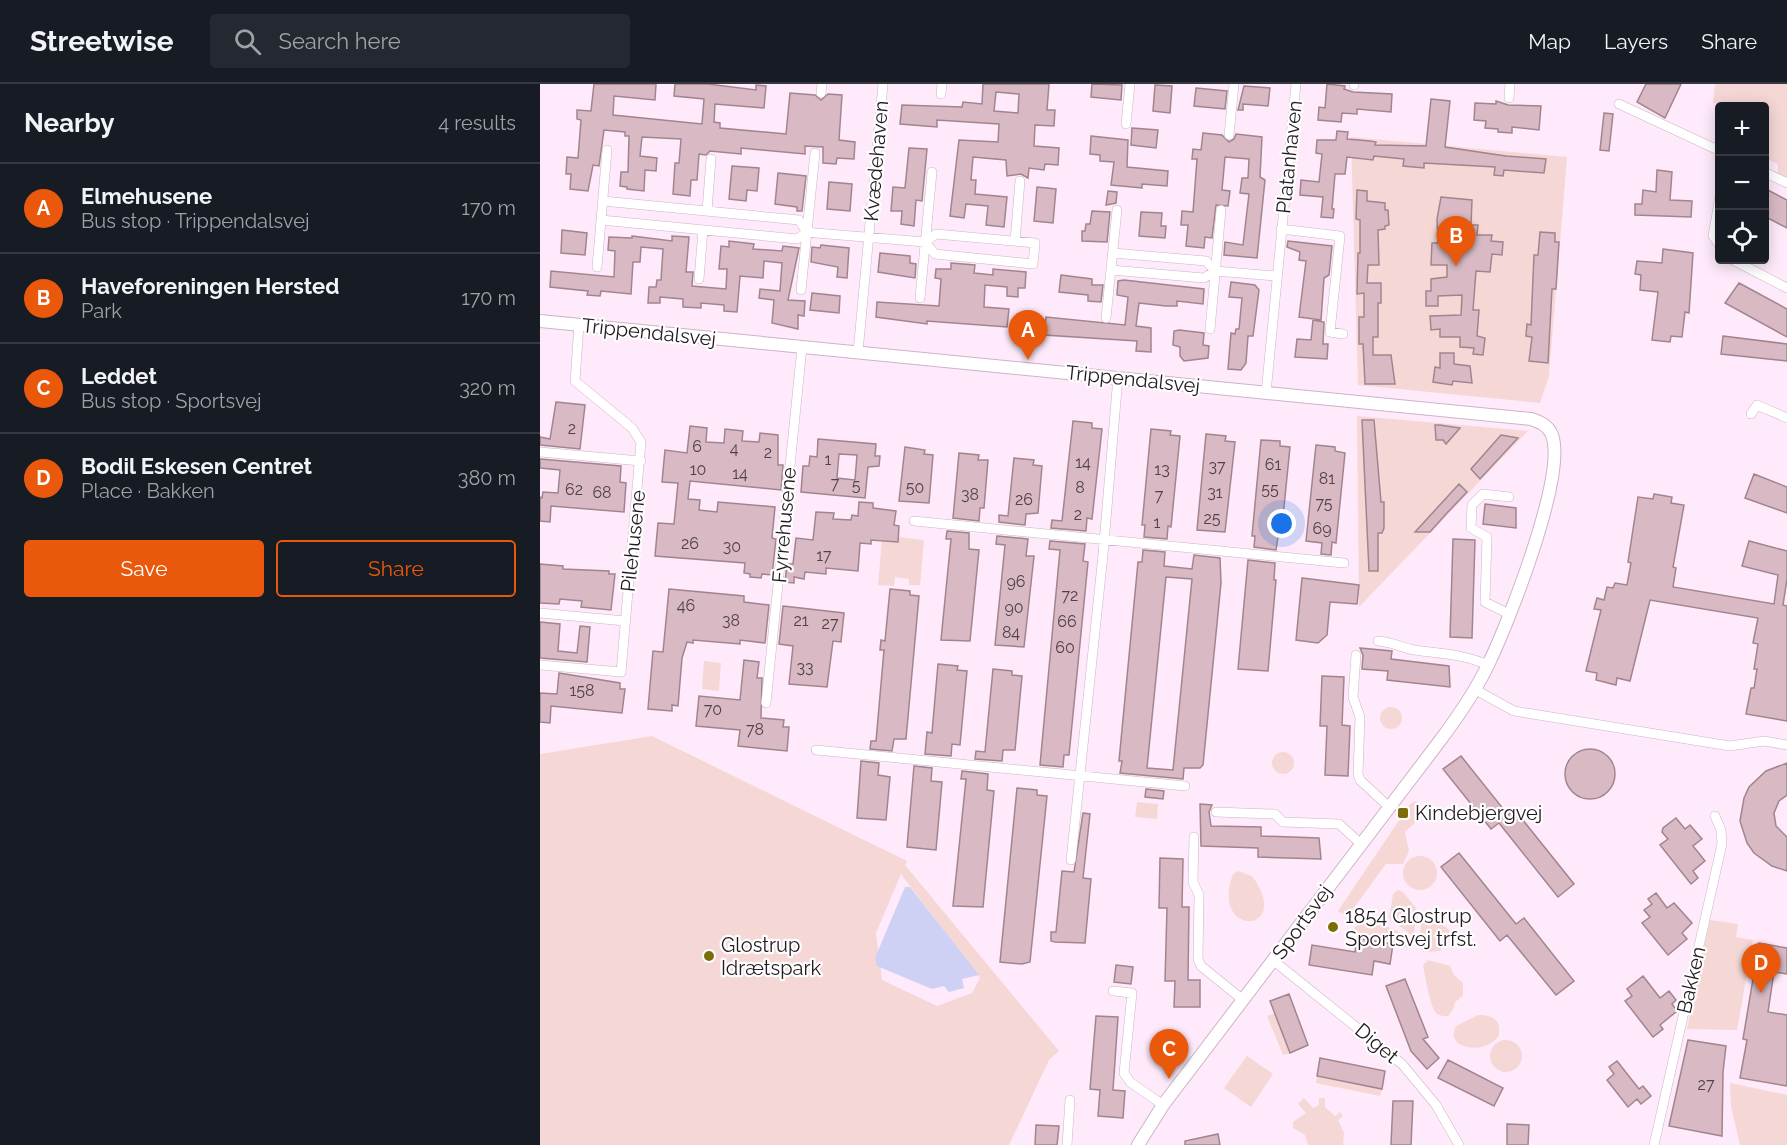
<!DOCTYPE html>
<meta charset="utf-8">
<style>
:root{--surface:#171b24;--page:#242831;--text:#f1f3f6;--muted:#9ea1a6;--line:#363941;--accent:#ea580c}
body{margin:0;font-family:Raleway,sans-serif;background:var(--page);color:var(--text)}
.controls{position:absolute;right:18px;top:18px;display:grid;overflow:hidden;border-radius:6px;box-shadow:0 3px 15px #0003}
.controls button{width:54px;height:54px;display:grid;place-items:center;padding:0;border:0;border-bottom:2px solid var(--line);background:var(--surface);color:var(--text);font:30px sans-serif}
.you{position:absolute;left:742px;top:440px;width:21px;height:21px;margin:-15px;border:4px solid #fff;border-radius:50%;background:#1a73e8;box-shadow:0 0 0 9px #1a73e833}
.badge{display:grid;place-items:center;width:39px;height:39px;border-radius:50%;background:var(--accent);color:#fff;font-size:20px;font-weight:700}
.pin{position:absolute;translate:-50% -50px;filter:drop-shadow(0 2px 3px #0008)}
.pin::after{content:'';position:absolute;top:32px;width:21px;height:18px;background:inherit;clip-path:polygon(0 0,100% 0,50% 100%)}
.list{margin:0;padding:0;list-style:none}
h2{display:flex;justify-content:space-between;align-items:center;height:78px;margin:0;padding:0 24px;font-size:26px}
h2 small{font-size:20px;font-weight:400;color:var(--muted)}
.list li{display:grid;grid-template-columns:39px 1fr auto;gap:18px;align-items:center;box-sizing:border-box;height:90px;padding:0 24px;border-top:2px solid var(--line)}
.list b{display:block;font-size:22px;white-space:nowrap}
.list p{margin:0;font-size:20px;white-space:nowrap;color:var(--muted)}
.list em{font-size:20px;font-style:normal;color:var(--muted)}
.actions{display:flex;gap:12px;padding:18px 24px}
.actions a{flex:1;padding:14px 0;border:2px solid var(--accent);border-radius:6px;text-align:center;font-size:21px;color:var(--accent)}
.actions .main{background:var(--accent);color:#fff}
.icon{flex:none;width:33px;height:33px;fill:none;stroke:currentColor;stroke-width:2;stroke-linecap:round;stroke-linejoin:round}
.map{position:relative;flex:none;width:1247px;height:1061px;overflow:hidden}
header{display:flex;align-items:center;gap:36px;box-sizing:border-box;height:84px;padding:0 30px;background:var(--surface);border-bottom:2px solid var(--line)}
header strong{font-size:28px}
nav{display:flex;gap:33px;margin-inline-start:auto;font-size:21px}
.search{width:420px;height:54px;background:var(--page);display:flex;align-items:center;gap:15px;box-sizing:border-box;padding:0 21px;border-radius:6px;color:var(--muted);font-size:22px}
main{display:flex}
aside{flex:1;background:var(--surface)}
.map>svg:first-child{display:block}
.green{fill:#f5d8d6;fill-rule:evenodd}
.water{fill:#ced1f3}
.building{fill:#d9bac4;stroke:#a2848e;stroke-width:1.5;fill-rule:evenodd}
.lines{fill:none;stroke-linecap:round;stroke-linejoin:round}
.minor-casing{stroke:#ccb4c7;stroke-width:10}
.tertiary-casing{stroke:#ccb4c7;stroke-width:14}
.minor{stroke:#fff;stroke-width:9}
.tertiary{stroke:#fff;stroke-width:12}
.poi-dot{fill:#7d6c07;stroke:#fefefe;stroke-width:2}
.labels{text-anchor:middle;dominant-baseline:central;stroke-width:4.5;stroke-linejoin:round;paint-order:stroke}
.number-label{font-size:16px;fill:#50424a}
.street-label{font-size:20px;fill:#221a21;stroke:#fefefe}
.poi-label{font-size:20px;fill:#221a21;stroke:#fefefe;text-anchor:start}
</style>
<header>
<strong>Streetwise</strong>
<div class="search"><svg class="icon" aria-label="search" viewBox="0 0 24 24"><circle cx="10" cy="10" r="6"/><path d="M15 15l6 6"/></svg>Search here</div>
<nav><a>Map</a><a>Layers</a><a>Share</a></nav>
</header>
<main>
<aside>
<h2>Nearby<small>4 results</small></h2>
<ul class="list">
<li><span class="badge">A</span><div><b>Elmehusene</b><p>Bus stop · Trippendalsvej</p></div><em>170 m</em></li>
<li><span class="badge">B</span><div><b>Haveforeningen Hersted</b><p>Park</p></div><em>170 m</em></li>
<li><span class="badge">C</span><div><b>Leddet</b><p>Bus stop · Sportsvej</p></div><em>320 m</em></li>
<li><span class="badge">D</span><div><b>Bodil Eskesen Centret</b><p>Place · Bakken</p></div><em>380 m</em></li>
</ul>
<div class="actions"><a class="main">Save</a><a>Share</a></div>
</aside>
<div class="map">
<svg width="1247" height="1061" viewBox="0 0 1247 1061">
<rect width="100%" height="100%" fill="#feeafa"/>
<!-- green -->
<path class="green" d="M1175 0H1247V94L1238 90V80L1225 74 1224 22H1189L1173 19Z
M811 53 1027 73 1009 292 1000 319 818 301Z
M817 332 988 347 819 523Z
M359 453 384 456 380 501H369V495L355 493 354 502 338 501 342 456 358 457Z
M164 577 181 579 179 607 162 605Z
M840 634a11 11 0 1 1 22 0a11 11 0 1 1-22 0Z
M112 652 367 777 365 781 519 967 509 976 469 1061H0V670ZM361 790 440 894 432 909 397 922 342 896 336 849Z
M732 679a11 11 0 1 1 22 0a11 11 0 1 1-22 0Z
M876 717 881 722C880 735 874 740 865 748L869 767 863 780H846L810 829 805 831 798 827 870 720Z
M597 718 618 720 617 735 595 733Z
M863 789a17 17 0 1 1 34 0a17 17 0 1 1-34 0Z
M698 787 712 792C755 850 669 855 693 790Z
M858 806 863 808 876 824 874 853 849 834 853 810Z
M883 830H890L909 846V855L900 867 884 868 878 862Z
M1170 836 1198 840 1196 853 1213 856 1197 946 1147 945Z
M821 839C840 841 863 842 871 862L867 864 845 855 818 850 814 844Z
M888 876 910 882 914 891 923 899V912L915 918 913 926 908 932C903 932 898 932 895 928 891 922 884 889 883 881Z
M735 929 750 969 743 971 727 932Z
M938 931C953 930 963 938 958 953 948 965 930 967 917 959L913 951 916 942Z
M950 972a16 16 0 1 1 32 0a16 16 0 1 1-32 0Z
M707 972 733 990 711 1023 684 1004Z
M777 992 842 1005 840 1012 776 999Z
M1190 999 1247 1011V1061H1200L1191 1022Z
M764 1014 773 1024 779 1021V1014H785V1023L795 1032 800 1028 803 1032 798 1036 804 1049 803 1061H768L765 1051 753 1044V1038L766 1029 758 1020Z"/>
<!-- water -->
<path class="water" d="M365 803H370L439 891 422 895 424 904 409 908 404 902 392 905 337 882 335 874Z"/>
<!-- building -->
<path class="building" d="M54 0H116L115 16 74 12 73 31 162 40 164 15 134 12 135 0H168L216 6V1L226 2 224 24 175 20 174 38 180 39V44L246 50 250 9 275 11 281 16 288 10 302 11 299 56 315 58 314 75 297 74 296 80 283 79V63L265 62V70L201 64V70L170 67 166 71 159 70 157 96H151L150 112 133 110 135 79H139L141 55 102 53 100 72 117 74 116 87 105 86 104 107 87 105V103L80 102 81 88H88L89 52H85V48L64 46 59 82 53 81 48 107 30 105 31 90H26L27 73 38 74 41 36 37 35V26L51 27Z
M443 0H509L507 26H515L514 42 495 41 494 62 519 64 518 81 505 80 504 86 489 84 488 94 481 90 467 92 466 76 433 73 431 96H436L435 110 467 113 464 143 446 141 448 122 426 120 424 134 410 132 419 56 458 58 459 40 397 36V43L360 40 362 21 422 23 423 18 442 20ZM456 8 479 10 478 29 454 27Z
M552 0 582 1 581 16 551 13Z
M787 0 805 2 804 5 813 8 852 10 851 28 817 25V30L802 29 801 38 778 36 779 23 785 24Z
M1106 0H1141L1125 34 1097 18Z
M615 1 632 2 630 29 613 27Z
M704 2 730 4 728 22 703 20V26H698Z
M656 4 687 7 685 25 654 22Z
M891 15 910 17 905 63 966 72 1006 75 1004 89 964 86 963 92 954 91 955 83 884 79V84L863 82 864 75 834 72 833 76 807 73 805 90H795L792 125H794L793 134 781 133 783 113 760 111 761 96 779 98 782 70 776 69 777 56H796L797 47 808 48 807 55 830 57 836 58 835 61 886 62Z
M956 17 968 21 1001 22 999 46 972 43V49L958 48V45L945 44 946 37 934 36 935 19 956 20Z
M1064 29 1073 30 1069 67 1060 66Z
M592 44 618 46 616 64 591 61Z
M663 49 682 51 689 58 694 55 696 50 722 53 720 93 725 96 717 174 684 171 685 158 703 161 709 110 700 109 702 94H708L709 75 685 73 682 106 690 107 688 122 676 121 672 154 665 153 664 164 646 162 648 141H641L642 127 653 128 657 75H652L653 65 661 66Z
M551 52 588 56 587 83 628 87 627 102 602 100V104L571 101 574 78 560 77V71L550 70Z
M369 64 387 65 382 117 376 116 374 142 361 140 362 127H351L353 103 365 104Z
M192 82 219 84 217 107 207 106 206 117 189 115Z
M1117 86 1132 88 1130 116 1152 117 1151 133 1095 131V120H1102L1103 106 1116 108Z
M238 89 266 92 262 127H257V123L235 120Z
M289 98 312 100 310 127 287 125Z
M497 103 516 105 513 139 494 137Z
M1224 104 1247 116V144L1224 132Z
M817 106 827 107V117L845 119V126H848L849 141 845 142V145L838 146 839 181H828L827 199H841V219H838V253H833V271H851L855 300H825L823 260H819V233H824V209L817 210 818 169H820V136L816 135Z
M568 107 577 108 576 119 566 121Z
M901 113 932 116 931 141H938L937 151H952L951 157 963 158 962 171 952 170 950 188 936 187 933 226H939L937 252 945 254 943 271 933 270 934 264 920 263V253H900V245L891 246 890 232 921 231 922 211 898 212V222H886V207H891V195L907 193V181H891L892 159H898L897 135Z
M552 127 570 128 567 158 542 157V147H545L546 140H550Z
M601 128 622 129 621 142H626L625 154 599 152Z
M22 146 47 149 45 171 21 169Z
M1000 148 1015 149V158H1019L1016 205H1012L1008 279 989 277 992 253 986 252 987 240 991 241 994 171H998Z
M92 152 132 157V152L149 153 146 188H153L152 202 186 205 187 185H179L181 162 189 163V157L214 160 213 165 242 167 243 162 259 164 248 216 265 217 264 232 258 231V245L232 239 234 216 219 214 220 205 240 207 242 179 224 177 223 194 200 192 197 228 184 227V221L161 219V224L143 223V215L120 213V219H108L109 203H116L117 196H121L123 165 101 163 100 178H93L91 210 61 207 60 212 47 211 48 207 10 203 11 187 74 193 75 167 68 166 69 153 92 154Z
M748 157 792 162 789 191 784 194 781 236 759 233 766 177 759 176 760 168 747 163Z
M281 161 309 164 307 194 297 193 298 183 271 178 272 163 280 164Z
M1123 165 1153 169 1149 229 1145 228 1142 253 1131 252 1130 258 1112 256 1118 208 1100 206 1101 191 1095 190 1097 177 1122 179Z
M340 169 370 172V179L376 180 375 194 338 188Z
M411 179 435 181 434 189 453 191V185L486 188 485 204H478V213L467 212V203L445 201 444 223 469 225 467 243 387 237V240L336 233 337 218 399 222 401 195 395 194 396 185H411Z
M521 191 552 195V201H563L561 218 548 217V211L519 208Z
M584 196 664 205 663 220 637 217V222H626L599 219 596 242 611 244V268L596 267 597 257 504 251 506 233 585 241 588 213 577 211 578 197Z
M691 198 715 201 719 206 713 252H708L706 279 701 286 688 285 691 249 695 250 696 245H699L702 214 689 213Z
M1199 199 1247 225V253L1185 219Z
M272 209 300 212 299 229 270 226Z
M773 236 784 238 783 260H788L787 275 755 273 757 255 771 256Z
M639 246 664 249 663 261 669 262 668 274 644 277 640 272V263L633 261 634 247Z
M1183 252 1247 260V277L1181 270Z
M900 269H914V280L930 282 932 299 913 297 912 301 893 298 895 283 900 284Z
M16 318 45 321 40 365 0 361V353L10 355Z
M822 336H834L841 418H844V444L842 449H838V487H829Z
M533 337 552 339V344L562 345 552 435 547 434 546 447 511 444 512 436 522 437Z
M895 341H900L920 344 906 360 903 356H896Z
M150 342 167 344 166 358 184 359 185 345 203 347 202 357 219 358 220 349 238 351V381H243L241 406 150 397 148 415 160 416 159 426 177 428 178 418 235 423 232 454 236 455 232 491 222 490 221 494 210 493V490L204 489 205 479 115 472 118 439 134 440 138 399 122 398 125 366 147 369Z
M611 345 631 347 630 351 640 352 631 443 628 442 627 455 604 453 605 441H602Z
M666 350 686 352 685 357 695 358 685 448 657 446Z
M961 351 978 354 940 395 931 385Z
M278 355 336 360 335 372H340L339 382 328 383 325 414 261 408 263 382H269L270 372 277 373ZM299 370 317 371 315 396 297 394Z
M721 356 740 357V362L750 363 741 453H738L736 466 714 463 715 452H712Z
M776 361 795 363V367L805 369 796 459 792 458 791 471 781 470 782 459 766 457Z
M365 363 385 366 384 370 393 371 389 419 359 417Z
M419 369 439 371 438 376H448L444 424H440L439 437 413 434Z
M474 374 494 376 493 381 502 382 498 429 486 430 485 441 459 438V431L468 432Z
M0 375 81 382 80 398 86 399 84 428 11 422 10 438 0 437V413L2 414 3 408 18 409 20 386 0 384Z
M1214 390 1247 403V429L1205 414Z
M919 400 927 408 907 429 890 448H875Z
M1114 410 1132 413 1131 419 1144 421 1133 483 1136 484 1133 503 1234 520 1238 491 1202 482 1209 457 1247 467V495L1243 521 1247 522V637L1206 630 1211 604H1214L1217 585H1214L1218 560 1213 559 1218 534 1110 516 1090 597 1077 594 1076 601 1056 596 1057 589 1046 587 1061 526 1054 525 1057 514 1064 516 1067 503 1073 504 1075 499 1087 501 1091 479 1088 478 1098 413 1113 415Z
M319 418 333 419V424L356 427 354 441 359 442 358 458 331 456V460L320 459 318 487 286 484V490L265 488 264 495 254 493V499L245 498 247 480H253L256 454 273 456 276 428 294 429 293 435 311 436 312 431 318 432Z
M945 420 976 424V444L943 440Z
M407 447 429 449V465L439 466 430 557 401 556 411 455H406Z
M457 452 488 455 486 472H494L484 563 455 561 465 461 456 460Z
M913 455 935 456 932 554 910 553Z
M510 457 545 460 543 477 548 478 529 671H524L523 683 500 681 520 466 509 465Z
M603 466 625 468 624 482 652 485 654 471 680 474 681 499 663 681 660 684H644L643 695 580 689 582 677H579L598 478H602ZM626 493 652 495 633 686 607 684Z
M708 476 735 479 734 496H736L728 587 698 585Z
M0 480 23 482V485L69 487V490H75L71 526 41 523 42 517 20 515 19 520 0 519Z
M762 494 819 501 817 520 790 518 787 551 778 559 756 556Z
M129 505 204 512V518L229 521 225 559 200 556V560L153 556V559L147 558 142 574 138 622 132 621V627L108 625 113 567 123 568Z
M350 505 370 507V511L379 512 366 655H354L352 667 330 665 331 657H336L344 566H340L341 556 345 557Z
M243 522 304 529 301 558 293 557 287 603 249 600 253 562 239 560Z
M0 538 20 540 18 567 37 569 40 542 50 543 47 578 0 574Z
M820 564 852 567 851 575 909 582 910 603 847 596 848 587 822 585 823 571Z
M204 576 219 578 217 594H222L221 634 244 636 243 643H249L247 667 198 662 200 646 156 642 159 612 200 616Z
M398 580 418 582 417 586 427 587 420 661 412 660 411 672 385 670 387 648 392 649Z
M453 585 472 587V591L482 592 475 666H463L462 677 435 675 436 667 445 668Z
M19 589 80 599V605H85L82 629 11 622 10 639 0 638V609L17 610Z
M782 592 804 593 802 641 810 642 808 692 785 691 787 642H780Z
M1025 690a25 25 0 1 1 50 0a25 25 0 1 1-50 0Z
M921 672 968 731 974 725 1034 800 1018 813 959 739 951 745 903 685Z
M321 677 339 679 338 691 350 693 346 736 317 734Z
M1247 679V711L1239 717 1234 729 1236 742 1247 753V787L1232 782 1214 769 1207 759 1200 737 1204 714 1209 703 1226 687Z
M374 682 392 684 391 697 402 698 396 766 367 763Z
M422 687 448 690 447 706 454 707 443 823 413 822 426 695H421Z
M477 704 497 706V711L507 712 490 878 482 880 460 878Z
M606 705 624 707 623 715 605 713Z
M660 720 672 721 669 728 671 742 721 743V752L779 754 781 775 718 773V764L661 762Z
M543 729 550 730 543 794 551 795 545 859 515 858 511 857V848H516L522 787 534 788Z
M1136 734 1145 745 1150 741 1162 755 1153 762 1165 777 1153 787 1158 794 1151 800 1120 761 1128 755 1122 748 1123 744Z
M919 769 976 840 984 834 1034 897 1016 911 967 851 960 857 901 783Z
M620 774 643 775 642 823H649L648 896H660V923H634L635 897H625L627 824H619Z
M1116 809 1127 824 1134 819 1152 839 1142 849 1147 855 1128 871 1102 839 1110 833 1104 826 1112 820 1108 815Z
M817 854 853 860 850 880 834 877 832 891 769 881 772 861 815 868Z
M1219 859 1247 864V890L1234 888 1228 928 1247 931V1002L1200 994 1207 956 1203 955Z
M576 881 593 883 591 900 574 898Z
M1103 892 1120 914 1129 907 1136 916 1132 920 1137 927 1120 941 1123 945 1113 953 1085 917 1092 912 1087 905Z
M865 895 888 953 883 955 899 974 887 985 871 967 846 902Z
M749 910 768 961 750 969 730 917Z
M556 932 578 933 573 1006 585 1007 583 1034 558 1032 560 1006 550 1005Z
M1148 956 1186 962 1183 988 1182 1052 1129 1042Z
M780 974 845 987 842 1005 777 992Z
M908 976 963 1004 954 1022 898 994Z
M1077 977 1099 1005 1103 1002 1111 1012 1101 1020 1097 1015 1088 1023 1067 996 1074 990 1069 983Z
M853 1017H873L871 1061H851Z
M967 1040 989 1041 988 1061H967Z
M496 1041 519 1042 517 1061H495Z
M678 1050 680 1061H645V1057Z"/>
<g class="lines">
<defs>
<path id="minor" d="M814 1V0
M281 9 282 0
M401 10 402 0
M969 14 970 0
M1079 20 1180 67
M586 40 590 0
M689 51 694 0
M1224 88 1247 99
M1180 112 1173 152 1180 162
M63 117 259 136 267 148 276 149 385 158 396 150 495 159 493 180 395 170 385 158
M167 127 171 75
M61 136 257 155 267 148
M741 145 800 152 790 248 803 250
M475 157 480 97
M573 169 666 177 675 187 736 192
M1193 176 1247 204
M57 183 67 66
M571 186 664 194 675 187
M159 195 163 146
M261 206 275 69
M380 214 392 88
M566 234 577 126
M670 245 681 126
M318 268 343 0
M726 309 756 0
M1211 330 1217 321 1247 334
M0 368 101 377
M969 413 943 410 932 421 931 444 947 453 945 518 969 530
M374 437 804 479
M0 529 85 537
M838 557C853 558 862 564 875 566 900 570 924 570 948 581
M816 571 813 613 820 633 818 690 820 696 849 723
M0 581 81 588 101 358 92 344 35 297 39 241
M934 605 974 627 1190 662 1224 657 1247 661
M226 619 262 263
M276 666 645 702
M676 728 735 730 743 738 799 740 821 760
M654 753 653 798 659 811 658 875 661 882 703 916
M531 776 563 471 578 293
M734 877 862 980 896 1021 919 1061
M573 907 592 909 584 989 590 998 623 1021
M527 1061 530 1016
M1114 1061 1182 760 1181 746 1175 732"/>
<path id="tertiary" d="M0 237 991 335C1000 338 1008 341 1012 351 1027 391 968 540 948 581 935 608 917 634 899 658L623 1021 598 1061"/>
</defs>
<!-- minor casing -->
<use href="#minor" class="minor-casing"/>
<!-- tertiary casing -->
<use href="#tertiary" class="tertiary-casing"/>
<!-- minor -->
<use href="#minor" class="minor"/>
<!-- tertiary -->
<use href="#tertiary" class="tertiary"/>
</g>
<!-- markers -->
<g class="poi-dot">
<rect x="857" y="723" width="12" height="12" rx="3"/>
<circle cx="793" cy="843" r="6"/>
<circle cx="169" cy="872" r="6"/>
</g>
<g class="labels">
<!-- number labels -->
<g class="number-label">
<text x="32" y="344">2</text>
<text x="157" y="362">6</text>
<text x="194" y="364">4</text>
<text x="228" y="368">2</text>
<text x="288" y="375">1</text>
<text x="543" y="378">14</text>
<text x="733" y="380">61</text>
<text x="677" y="382">37</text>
<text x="158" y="385">10</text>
<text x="622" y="385">13</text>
<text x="200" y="389">14</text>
<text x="787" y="394">81</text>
<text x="295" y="399">7</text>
<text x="316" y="401">5</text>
<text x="375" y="403">50</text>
<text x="540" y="403">8</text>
<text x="34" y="405">62</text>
<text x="730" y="405">55</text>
<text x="62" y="408">68</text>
<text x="675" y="408">31</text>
<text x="430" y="410">38</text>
<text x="619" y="411">7</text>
<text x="484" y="415">26</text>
<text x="784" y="419">75</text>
<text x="538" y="430">2</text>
<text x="672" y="434">25</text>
<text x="617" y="438">1</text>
<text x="782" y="444">69</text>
<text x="150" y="459">26</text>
<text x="192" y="462">30</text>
<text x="284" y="471">17</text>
<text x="476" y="497">96</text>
<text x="530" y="511">72</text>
<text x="146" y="521">46</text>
<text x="474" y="523">90</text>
<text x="191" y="536">38</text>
<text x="261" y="536">21</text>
<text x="527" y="537">66</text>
<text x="290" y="539">27</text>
<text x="471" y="548">84</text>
<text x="525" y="563">60</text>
<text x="265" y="583">33</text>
<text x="42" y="606">158</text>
<text x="173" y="625">70</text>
<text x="215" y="645">78</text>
<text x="1166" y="1000">27</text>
</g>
<!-- street labels -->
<g class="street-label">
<text transform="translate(749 73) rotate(-84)">Platanhaven</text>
<text transform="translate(336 77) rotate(-85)">Kvædehaven</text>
<text transform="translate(109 248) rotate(6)">Trippendalsvej</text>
<text transform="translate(593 295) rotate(6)">Trippendalsvej</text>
<text transform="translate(244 441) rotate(-85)">Fyrrehusene</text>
<text transform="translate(93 457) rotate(-84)">Pilehusene</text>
<text transform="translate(762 838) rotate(-54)">Sportsvej</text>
<text transform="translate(1151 896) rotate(-77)">Bakken</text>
<text transform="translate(837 959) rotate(40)">Diget</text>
</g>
<!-- poi labels -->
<g class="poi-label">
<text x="875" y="729">Kindebjergvej</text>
<text x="805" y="832">1854 Glostrup<tspan x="805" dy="23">Sportsvej trfst.</tspan></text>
<text x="181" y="861">Glostrup<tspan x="181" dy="23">Idrætspark</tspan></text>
</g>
</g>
</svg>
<div class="controls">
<button>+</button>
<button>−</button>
<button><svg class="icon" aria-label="locate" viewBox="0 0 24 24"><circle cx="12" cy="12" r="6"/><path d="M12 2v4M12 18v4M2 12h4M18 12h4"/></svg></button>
</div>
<div class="you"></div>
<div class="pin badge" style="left:488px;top:276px">A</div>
<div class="pin badge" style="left:916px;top:182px">B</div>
<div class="pin badge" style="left:629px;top:995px">C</div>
<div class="pin badge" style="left:1221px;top:909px">D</div>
</div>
</main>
